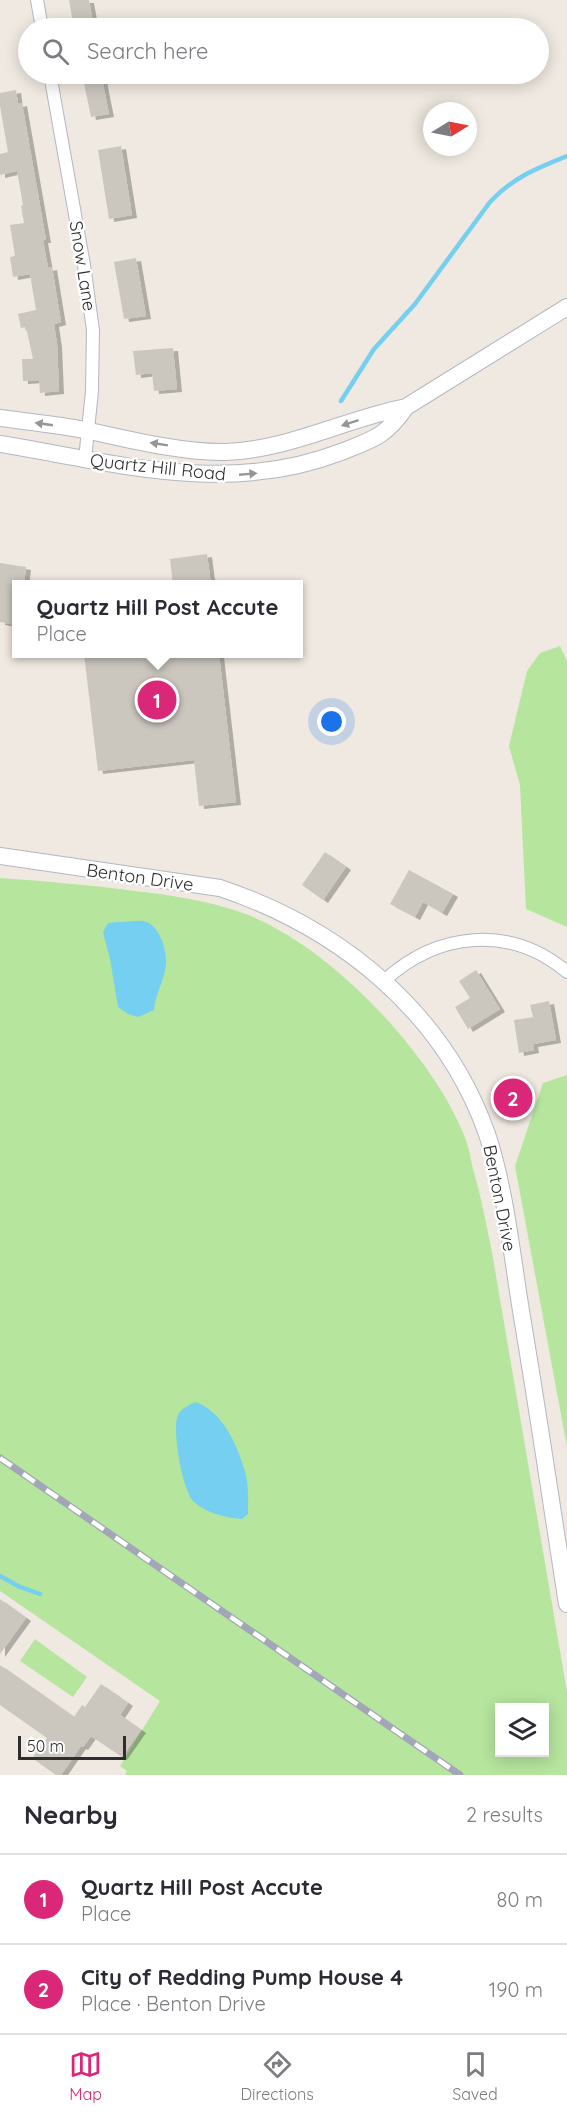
<!DOCTYPE html>
<meta charset="utf-8">
<style>
:root{--surface:#fff;--page:#f7f7f7;--text:#2b2b33;--muted:#7c7c81;--line:#e1e1e2;--accent:#db2777}
body{margin:0;font-family:Quicksand,sans-serif;background:var(--page);color:var(--text)}
.controls{position:absolute;right:18px;bottom:18px;display:grid;overflow:hidden;border-radius:0px;box-shadow:0 3px 15px #0003}
.controls button{width:54px;height:54px;display:grid;place-items:center;padding:0;border:0;border-bottom:2px solid var(--line);background:var(--surface);color:var(--text);font:30px sans-serif}
.compass{position:absolute;left:423px;top:102px;width:54px;height:54px;border-radius:50%;background:var(--surface);box-shadow:0 3px 15px #0003;rotate:80deg}
.scale{position:absolute;left:18px;bottom:15px;width:108px;box-sizing:border-box;padding-left:6px;border:3px solid #2e2e2e;border-top:0;font-size:16px;line-height:21px;white-space:nowrap;color:#2e2e2e;-webkit-text-stroke:4px #fff;paint-order:stroke}
.you{position:absolute;left:332px;top:722px;width:21px;height:21px;margin:-15px;border:4px solid #fff;border-radius:50%;background:#1a73e8;box-shadow:0 0 0 9px #1a73e833}
.badge{display:grid;place-items:center;width:39px;height:39px;border-radius:50%;background:var(--accent);color:#fff;font-size:20px;font-weight:700}
.pin{position:absolute;translate:-50% -50%;border:3px solid #fff;box-shadow:0 2px 6px #0006}
.popup{position:absolute;left:12px;top:580px;width:291px;height:78px;box-sizing:border-box;display:grid;place-content:center;border-radius:0px;background:var(--surface);filter:drop-shadow(0 2px 4px #0005);font-size:20px;white-space:nowrap;color:var(--muted)}
.popup b{font-size:22px;color:var(--text)}
.popup::after{content:'';position:absolute;left:50%;top:100%;margin-left:-12px;border:12px solid transparent;border-top-color:var(--surface)}
.list{margin:0;padding:0;list-style:none}
h2{display:flex;justify-content:space-between;align-items:center;height:78px;margin:0;padding:0 24px;font-size:26px}
h2 small{font-size:20px;font-weight:400;color:var(--muted)}
.list li{display:grid;grid-template-columns:39px 1fr auto;gap:18px;align-items:center;box-sizing:border-box;height:90px;padding:0 24px;border-top:2px solid var(--line)}
.list b{display:block;font-size:22px;white-space:nowrap}
.list p{margin:0;font-size:20px;white-space:nowrap;color:var(--muted)}
.list em{font-size:20px;font-style:normal;color:var(--muted)}
.icon{flex:none;width:33px;height:33px;fill:none;stroke:currentColor;stroke-width:2;stroke-linecap:round;stroke-linejoin:round}
.map{position:relative;flex:none;width:567px;height:1775px;overflow:hidden}
.search{position:absolute;background:var(--surface);box-shadow:0 3px 15px #0003;left:18px;right:18px;top:18px;height:66px;display:flex;align-items:center;gap:15px;box-sizing:border-box;padding:0 21px;border-radius:33px;color:var(--muted);font-size:22px}
.sheet{height:258px;background:var(--surface)}
nav{display:flex;justify-content:space-around;align-items:center;box-sizing:border-box;height:84px;border-top:2px solid var(--line);background:var(--surface);font-size:16px;color:var(--muted)}
nav a{display:grid;justify-items:center;gap:3px}
nav .on{color:var(--accent)}
.map>svg:first-child{display:block}
.green{fill:#b6e59e;fill-rule:evenodd}
.water{fill:#75cff0}
.lines{fill:none;stroke-linecap:round;stroke-linejoin:round}
.stream{stroke:#75cff0;stroke-width:4.5}
.building{fill:#cbc7bf;filter:url(#shadow)}
.street-casing{stroke:#b4b7c1;stroke-width:14}
.secondary-casing{stroke:#b4b7c1;stroke-width:18}
.street{stroke:#fff;stroke-width:12}
.secondary{stroke:#fff;stroke-width:16}
.rail-casing{stroke:#a3a6b8;stroke-width:7}
.rail{stroke:#fff;stroke-width:4.5;stroke-dasharray:14;stroke-linecap:butt}
.oneway{fill:#969696}
.labels{text-anchor:middle;dominant-baseline:central;stroke-width:5;stroke-linejoin:round;paint-order:stroke}
.street-label{font-size:18px;fill:#2e2e2e;stroke:#fff}
</style>
<div class="map">
<svg width="567" height="1775" viewBox="0 0 567 1775">
<defs>
<filter id="shadow"><feDropShadow dx="5" dy="3" stdDeviation="0" flood-color="#0004"/></filter>
</defs>
<rect width="100%" height="100%" fill="#efe9e1"/>
<!-- green -->
<path class="green" d="M560 646 567 661V927L526 909 520 785 509 746 527 671 540 653Z
M0 878C45 881 90 885 135 891 170 895 204 900 237 911 324 939 430 1051 464 1135 468 1144 470 1155 472 1165 481 1196 487 1227 493 1258L567 1692V1775H125L127 1771 120 1766 160 1701 0 1591ZM500 1708H544V1752H500Z
M567 1075V1447L515 1166 543 1083Z
M35 1639 87 1677 73 1697 20 1661Z"/>
<!-- water -->
<path class="water" d="M118 922C126 922 140 919 147 922 160 928 167 950 166 964 165 979 155 994 154 1010L138 1017 128 1014 118 1007 110 959 103 932 108 923Z
M195 1402C222 1410 238 1446 245 1472 249 1484 248 1501 248 1514L242 1519C227 1518 206 1513 194 1502 183 1493 170 1425 179 1413 182 1408 190 1405 195 1402Z"/>
<g class="lines">
<!-- stream -->
<path class="stream" d="M341 401 374 349 415 304 490 202C512 178 537 168 567 156
M0 1576 20 1587 40 1594"/>
</g>
<!-- building -->
<path class="building" d="M69 0H89L94 28H74Z
M82 74H101L109 114 91 117Z
M16 90 18 104 22 103 46 240H43L48 268 52 267 61 322 54 324 57 344 59 391 40 393 39 380 23 381 22 359H33L26 327 21 328 18 314 36 310 30 274 13 277 10 257 15 256 10 225 24 223 21 206 23 205 17 171 0 175V154L8 152 0 106V93Z
M121 146 132 215 109 219 98 150Z
M136 258 146 316 124 319 114 262Z
M173 348 177 389 154 391 152 373 136 375 133 351Z
M207 554 211 585H173L170 559Z
M0 563 26 567 24 585H16V625L0 622Z
M84 654H219L236 802 199 806 194 760 98 771Z
M325 852 346 867 323 900 302 885Z
M409 870 453 894 442 913 423 902 415 917 390 904Z
M476 970 500 1009 468 1029 455 1007 470 998 459 981Z
M549 1001 556 1040 533 1044 534 1050 519 1053 514 1020 533 1017 530 1005Z
M518 1087 525 1102 507 1109 501 1095Z
M0 1599 26 1618 0 1654Z
M0 1665 74 1717 82 1705 85 1707 101 1684 128 1703 120 1715 141 1730 122 1757 91 1736 83 1747 81 1746 61 1775H56L32 1758 47 1738 0 1705Z"/>
<g class="lines">
<defs>
<path id="street" d="M37 0 42 28
M50 74 84 265 93 330 92 391 85 459
M384 981C437 932 510 924 567 972"/>
<path id="secondary" d="M0 418C30 422 61 425 90 431 130 440 185 453 225 452 289 450 345 419 406 407L567 307
M0 444C116 463 227 496 341 452 374 439 385 437 406 407
M0 856 220 888C340 928 444 1012 487 1134 506 1191 512 1257 522 1317 538 1412 552 1508 567 1604"/>
</defs>
<!-- street casing -->
<use href="#street" class="street-casing"/>
<!-- secondary casing -->
<use href="#secondary" class="secondary-casing"/>
<!-- street -->
<use href="#street" class="street"/>
<!-- secondary -->
<use href="#secondary" class="secondary"/>
<defs>
<path id="rail" d="M0 1458 460 1775"/>
</defs>
<!-- rail casing -->
<use href="#rail" class="rail-casing"/>
<!-- rail -->
<use href="#rail" class="rail"/>
</g>
<!-- one-way arrows -->
<defs><path id="oneway-solid" d="M-6-.8H1V-3.2L6.5 0L1 3.2V.8H-6Z" transform="scale(1.5)"/></defs>
<g class="oneway">
<use href="#oneway-solid" transform="translate(350 423) rotate(162)"/>
<use href="#oneway-solid" transform="translate(44 424) rotate(-172)"/>
<use href="#oneway-solid" transform="translate(159 444) rotate(-171)"/>
<use href="#oneway-solid" transform="translate(248 474) rotate(-5)"/>
</g>
<g class="labels">
<!-- street labels -->
<g class="street-label">
<text transform="translate(83 266) rotate(81)">Snow Lane</text>
<text transform="translate(158 467) rotate(6)">Quartz Hill Road</text>
<text transform="translate(140 877) rotate(8)">Benton Drive</text>
<text transform="translate(500 1198) rotate(79)">Benton Drive</text>
</g>
</g>
</svg>
<div class="controls">
<button><svg class="icon" aria-label="layers" viewBox="0 0 24 24"><path d="M12 4l9 5-9 5-9-5zM3 14l9 5 9-5"/></svg></button>
</div>
<svg class="compass" viewBox="-18 -18 36 36"><path d="M0-13l5 13h-10z" fill="#e53935"/><path d="M0 13l5-13h-10z" fill="#7c7c81"/></svg>
<div class="scale">50 m</div>
<div class="you"></div>
<div class="pin badge" style="left:157px;top:700px">1</div>
<div class="popup"><b>Quartz Hill Post Accute</b>Place</div>
<div class="pin badge" style="left:513px;top:1098px">2</div>
<div class="search"><svg class="icon" aria-label="search" viewBox="0 0 24 24"><circle cx="10" cy="10" r="6"/><path d="M15 15l6 6"/></svg>Search here</div>
</div>
<section class="sheet">
<h2>Nearby<small>2 results</small></h2>
<ul class="list">
<li><span class="badge">1</span><div><b>Quartz Hill Post Accute</b><p>Place</p></div><em>80 m</em></li>
<li><span class="badge">2</span><div><b>City of Redding Pump House 4</b><p>Place · Benton Drive</p></div><em>190 m</em></li>
</ul>
</section>
<nav>
<a class="on"><svg class="icon" aria-label="map" viewBox="0 0 24 24"><path d="M3 6l6-2 6 2 6-2v14l-6 2-6-2-6 2zM9 4v14M15 6v14"/></svg>Map</a>
<a><svg class="icon" aria-label="directions" viewBox="0 0 24 24"><path d="M12 3l9 9-9 9-9-9zM9 14v-3h6M13 9l2 2-2 2"/></svg>Directions</a>
<a><svg class="icon" aria-label="saved" viewBox="0 0 24 24"><path d="M7 4h10v16l-5-4-5 4z"/></svg>Saved</a>
</nav>
